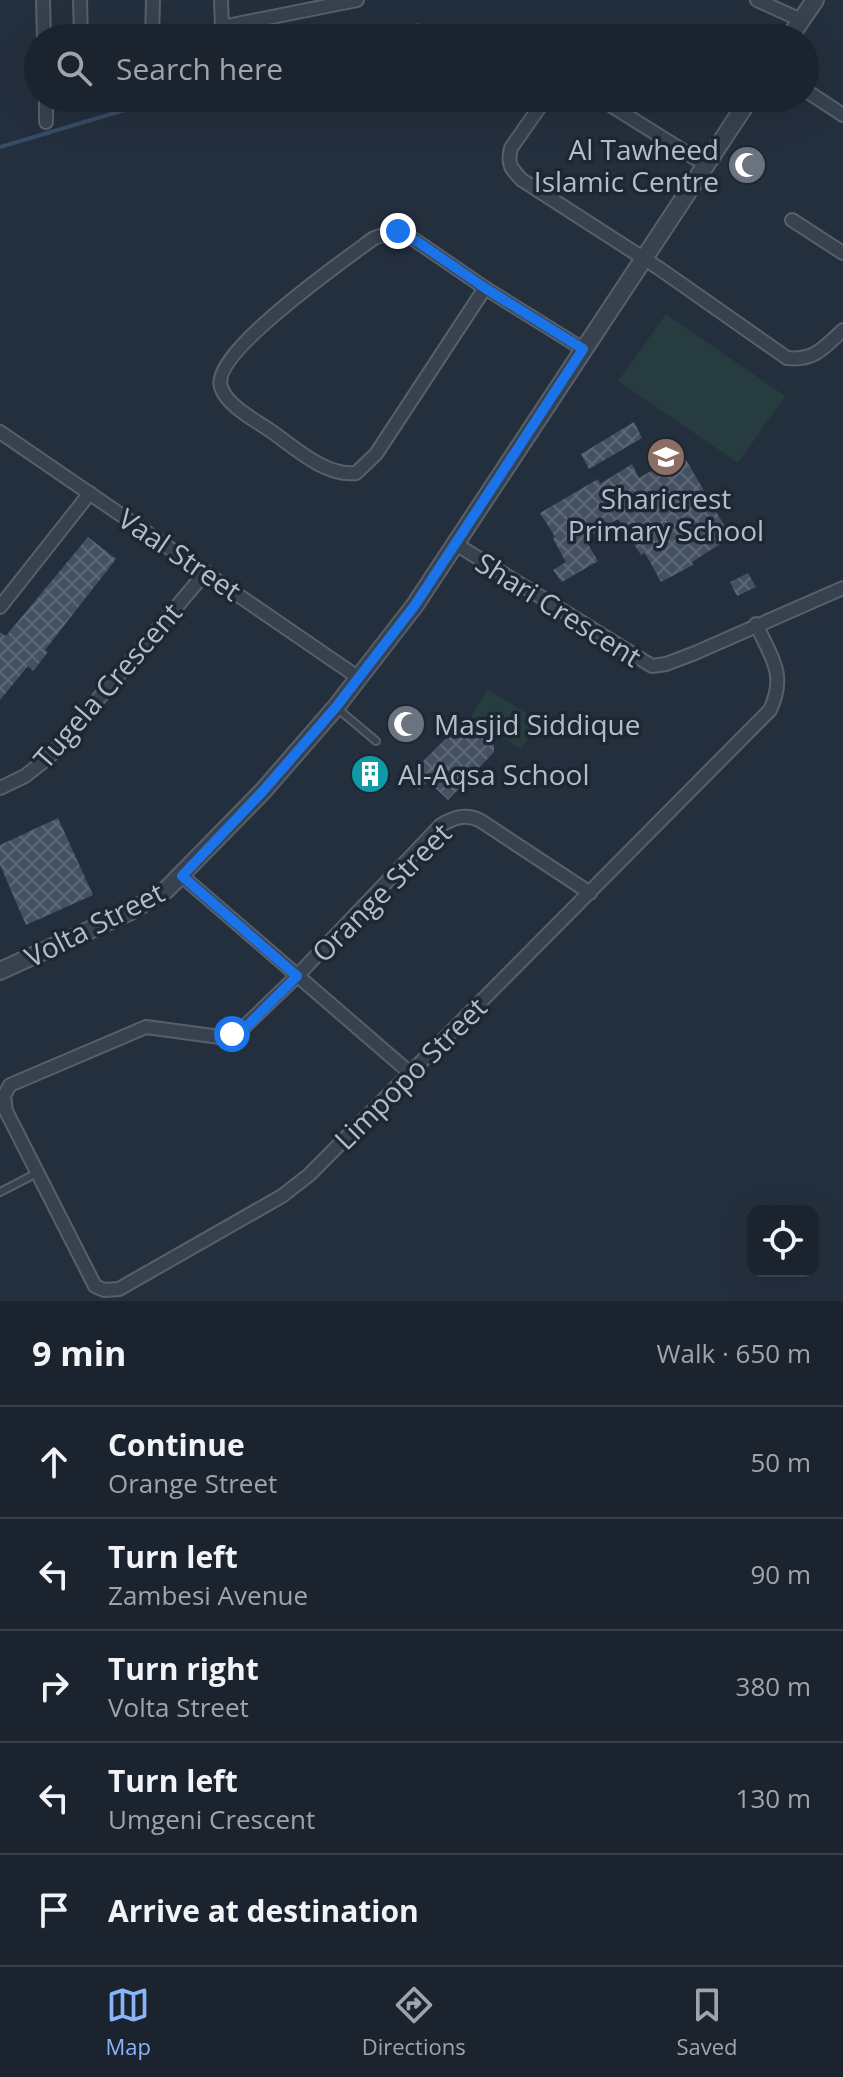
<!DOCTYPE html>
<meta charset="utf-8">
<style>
:root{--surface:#1b232e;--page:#282f3a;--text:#f1f3f6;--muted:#a0a4aa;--line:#39404a;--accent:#8ab4f8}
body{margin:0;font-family:"Open Sans",sans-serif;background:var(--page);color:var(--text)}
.controls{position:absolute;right:24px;bottom:24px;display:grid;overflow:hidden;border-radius:16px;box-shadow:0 8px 32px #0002}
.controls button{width:72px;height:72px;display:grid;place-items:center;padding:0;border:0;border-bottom:2px solid var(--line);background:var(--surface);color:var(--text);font:40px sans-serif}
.stop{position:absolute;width:24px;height:24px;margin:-18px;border:6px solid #1a73e8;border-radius:50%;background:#fff}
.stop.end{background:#1a73e8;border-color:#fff;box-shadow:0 2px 8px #0008}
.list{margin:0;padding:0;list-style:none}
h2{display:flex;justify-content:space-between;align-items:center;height:104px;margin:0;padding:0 32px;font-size:34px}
h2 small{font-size:26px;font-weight:400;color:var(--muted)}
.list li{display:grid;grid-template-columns:52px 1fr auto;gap:24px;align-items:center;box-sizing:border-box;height:112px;padding:0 32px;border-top:2px solid var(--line)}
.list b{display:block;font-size:30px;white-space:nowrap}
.list p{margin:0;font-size:26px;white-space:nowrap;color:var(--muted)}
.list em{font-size:26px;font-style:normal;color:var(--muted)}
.icon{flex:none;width:44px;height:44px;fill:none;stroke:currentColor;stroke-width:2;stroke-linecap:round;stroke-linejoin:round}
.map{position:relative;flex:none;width:843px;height:1301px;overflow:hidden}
.search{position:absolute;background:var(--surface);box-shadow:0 8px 32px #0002;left:24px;right:24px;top:24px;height:88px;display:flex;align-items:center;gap:20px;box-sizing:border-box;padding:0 28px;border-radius:44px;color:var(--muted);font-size:30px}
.sheet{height:664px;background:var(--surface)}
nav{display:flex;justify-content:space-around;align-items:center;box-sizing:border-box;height:112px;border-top:2px solid var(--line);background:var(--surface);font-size:22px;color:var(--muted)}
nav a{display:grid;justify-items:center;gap:4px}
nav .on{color:var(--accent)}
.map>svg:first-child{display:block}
.pitch{fill:#263c3f}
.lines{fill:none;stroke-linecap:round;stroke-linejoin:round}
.stream{stroke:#394c67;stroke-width:4}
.building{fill:url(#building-cross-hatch)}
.service-casing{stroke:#565f6c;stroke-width:10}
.minor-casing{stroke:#565f6c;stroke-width:16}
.tertiary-casing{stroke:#565f6c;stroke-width:20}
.service{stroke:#38414e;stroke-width:6}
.minor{stroke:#38414e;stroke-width:12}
.tertiary{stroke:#38414e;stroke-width:16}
.route{stroke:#1a73e8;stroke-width:10}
.labels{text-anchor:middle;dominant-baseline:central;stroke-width:7;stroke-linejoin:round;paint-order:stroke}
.poi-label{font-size:28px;fill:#b4bcc9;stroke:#1d2633;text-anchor:start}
.street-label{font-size:28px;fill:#b4bcc9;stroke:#1d2633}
</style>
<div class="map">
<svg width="843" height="1301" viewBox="0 0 843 1301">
<defs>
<pattern id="building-cross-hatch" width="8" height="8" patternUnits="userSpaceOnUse" patternTransform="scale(2)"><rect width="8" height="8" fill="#455162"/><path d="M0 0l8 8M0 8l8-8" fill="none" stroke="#5d6877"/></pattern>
</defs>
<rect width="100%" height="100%" fill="#242f3e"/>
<!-- pitch -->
<path class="pitch" d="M666 314 785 396 738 463 618 381Z
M488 689 538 721 521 749 471 717Z"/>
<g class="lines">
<!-- stream -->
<path class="stream" d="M383 38 418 25
M0 147 165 98"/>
</g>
<!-- building -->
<path class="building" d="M634 422 642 438 589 469 581 454Z
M682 453 731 537 692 562 693 565 661 582 645 553 641 555 618 519 585 539 598 561 562 582 553 570 566 562 553 539 555 537 540 513 598 479 600 484 632 464 639 478Z
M88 537 116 559 45 650 48 652 33 671 28 666 0 700V632L6 636Z
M748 573 756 587 737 596 730 582Z
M463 722 481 737 483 735 494 745V752L448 800 428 781 419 790 406 778Z
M370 757 387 773 371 791 353 776Z
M58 818 93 895 26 925 0 865V845Z"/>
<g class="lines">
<defs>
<path id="service" d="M338 709 376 741
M0 1192 37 1173"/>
<path id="minor" d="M43 0 44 38
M80 0 81 38
M221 0 222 27
M757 0 801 20
M152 38 153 0
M222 38V27L357 0
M805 90 843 115
M46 98V122
M546 98 511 148C507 164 511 169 522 180L660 269 787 358C814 361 824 348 843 330
M599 98 706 165
M792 220 843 253
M485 288 376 454 356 473C326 477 294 447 271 431 255 420 227 406 221 387 210 353 346 259 374 238L392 232 409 236 485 288 583 349
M0 432 359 678
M454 543 652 666 666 664 695 653 843 588
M0 607 90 493
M0 788 25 776 49 757 206 572
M182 876 409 1072
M590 893 481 821C467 813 455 817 441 825L297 976 242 1029 220 1037 146 1027 10 1085 4 1096 6 1111 95 1286 104 1290 119 1289 282 1196 309 1175 770 710C787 674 771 657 756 624"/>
<path id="tertiary" d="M789 38 815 0
M0 971 129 912 166 890 263 791 336 707 415 605 750 98"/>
</defs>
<!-- service casing -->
<use href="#service" class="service-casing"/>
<!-- minor casing -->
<use href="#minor" class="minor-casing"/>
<!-- tertiary casing -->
<use href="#tertiary" class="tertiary-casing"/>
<!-- service -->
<use href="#service" class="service"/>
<!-- minor -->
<use href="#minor" class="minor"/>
<!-- tertiary -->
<use href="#tertiary" class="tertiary"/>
</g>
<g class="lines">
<!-- route -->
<path class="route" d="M232 1034 249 1024 297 976 182 876 263 791 336 707 415 605 583 349 485 288 418 242 398 231"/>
</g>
<!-- icons -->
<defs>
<symbol id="mosque-disc" viewBox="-11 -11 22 22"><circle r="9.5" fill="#6b7280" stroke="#1d2633"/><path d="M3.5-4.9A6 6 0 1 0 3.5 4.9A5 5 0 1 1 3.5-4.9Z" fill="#fff"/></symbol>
<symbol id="school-disc" viewBox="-11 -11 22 22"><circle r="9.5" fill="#8d6e63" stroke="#1d2633"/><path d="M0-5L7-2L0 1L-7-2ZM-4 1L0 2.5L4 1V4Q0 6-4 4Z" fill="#fff"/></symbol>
<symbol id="building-disc" viewBox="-11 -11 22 22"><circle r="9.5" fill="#0f9aa8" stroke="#1d2633"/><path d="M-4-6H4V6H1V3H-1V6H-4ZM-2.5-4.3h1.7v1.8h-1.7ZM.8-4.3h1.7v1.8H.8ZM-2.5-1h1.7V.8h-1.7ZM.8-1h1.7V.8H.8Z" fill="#fff"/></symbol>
</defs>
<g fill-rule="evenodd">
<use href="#mosque-disc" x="725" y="143" width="44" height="44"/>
<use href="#school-disc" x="644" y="435" width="44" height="44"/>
<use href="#mosque-disc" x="384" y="702" width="44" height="44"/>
<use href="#building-disc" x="348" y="752" width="44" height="44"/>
</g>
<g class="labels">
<!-- poi labels -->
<g class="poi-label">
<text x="719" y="149" text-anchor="end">Al Tawheed<tspan x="719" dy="32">Islamic Centre</tspan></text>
<text x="666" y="498" text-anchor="middle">Sharicrest<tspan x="666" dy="32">Primary School</tspan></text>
<text x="434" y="724">Masjid Siddique</text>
<text x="398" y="774">Al-Aqsa School</text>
</g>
<!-- street labels -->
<g class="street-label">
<text transform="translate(180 554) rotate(34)">Vaal Street</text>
<text transform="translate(559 609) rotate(32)">Shari Crescent</text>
<text transform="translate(107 685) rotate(-49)">Tugela Crescent</text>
<text transform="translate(381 892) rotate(-45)">Orange Street</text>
<text transform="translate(94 924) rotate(-27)">Volta Street</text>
<text transform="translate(410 1073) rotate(-45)">Limpopo Street</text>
</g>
</g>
</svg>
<div class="controls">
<button><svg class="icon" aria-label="locate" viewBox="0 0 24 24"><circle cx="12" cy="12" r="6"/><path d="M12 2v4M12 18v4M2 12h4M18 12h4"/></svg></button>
</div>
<div class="stop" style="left:232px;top:1034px"></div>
<div class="stop end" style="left:398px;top:231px"></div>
<div class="search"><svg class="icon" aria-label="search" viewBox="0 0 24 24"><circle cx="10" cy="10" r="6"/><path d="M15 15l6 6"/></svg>Search here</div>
</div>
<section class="sheet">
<h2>9 min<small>Walk · 650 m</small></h2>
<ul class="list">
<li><svg class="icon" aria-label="ahead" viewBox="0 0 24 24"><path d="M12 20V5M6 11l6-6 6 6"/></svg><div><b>Continue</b><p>Orange Street</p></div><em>50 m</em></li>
<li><svg class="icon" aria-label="left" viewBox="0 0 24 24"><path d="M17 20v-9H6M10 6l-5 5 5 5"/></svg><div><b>Turn left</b><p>Zambesi Avenue</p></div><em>90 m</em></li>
<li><svg class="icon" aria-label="right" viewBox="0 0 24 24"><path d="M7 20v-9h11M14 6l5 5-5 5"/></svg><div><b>Turn right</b><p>Volta Street</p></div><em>380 m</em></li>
<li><svg class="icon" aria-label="left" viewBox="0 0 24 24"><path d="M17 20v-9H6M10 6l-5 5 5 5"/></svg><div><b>Turn left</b><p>Umgeni Crescent</p></div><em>130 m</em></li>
<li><svg class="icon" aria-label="arrive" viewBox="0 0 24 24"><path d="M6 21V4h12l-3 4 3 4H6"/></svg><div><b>Arrive at destination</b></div></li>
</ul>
</section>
<nav>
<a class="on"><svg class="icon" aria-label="map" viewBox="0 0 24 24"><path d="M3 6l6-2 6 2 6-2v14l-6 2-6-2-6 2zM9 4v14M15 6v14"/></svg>Map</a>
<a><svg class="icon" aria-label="directions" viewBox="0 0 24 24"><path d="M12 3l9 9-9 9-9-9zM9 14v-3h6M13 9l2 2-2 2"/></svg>Directions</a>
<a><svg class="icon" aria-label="saved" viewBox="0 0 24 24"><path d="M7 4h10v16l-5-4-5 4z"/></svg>Saved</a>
</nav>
